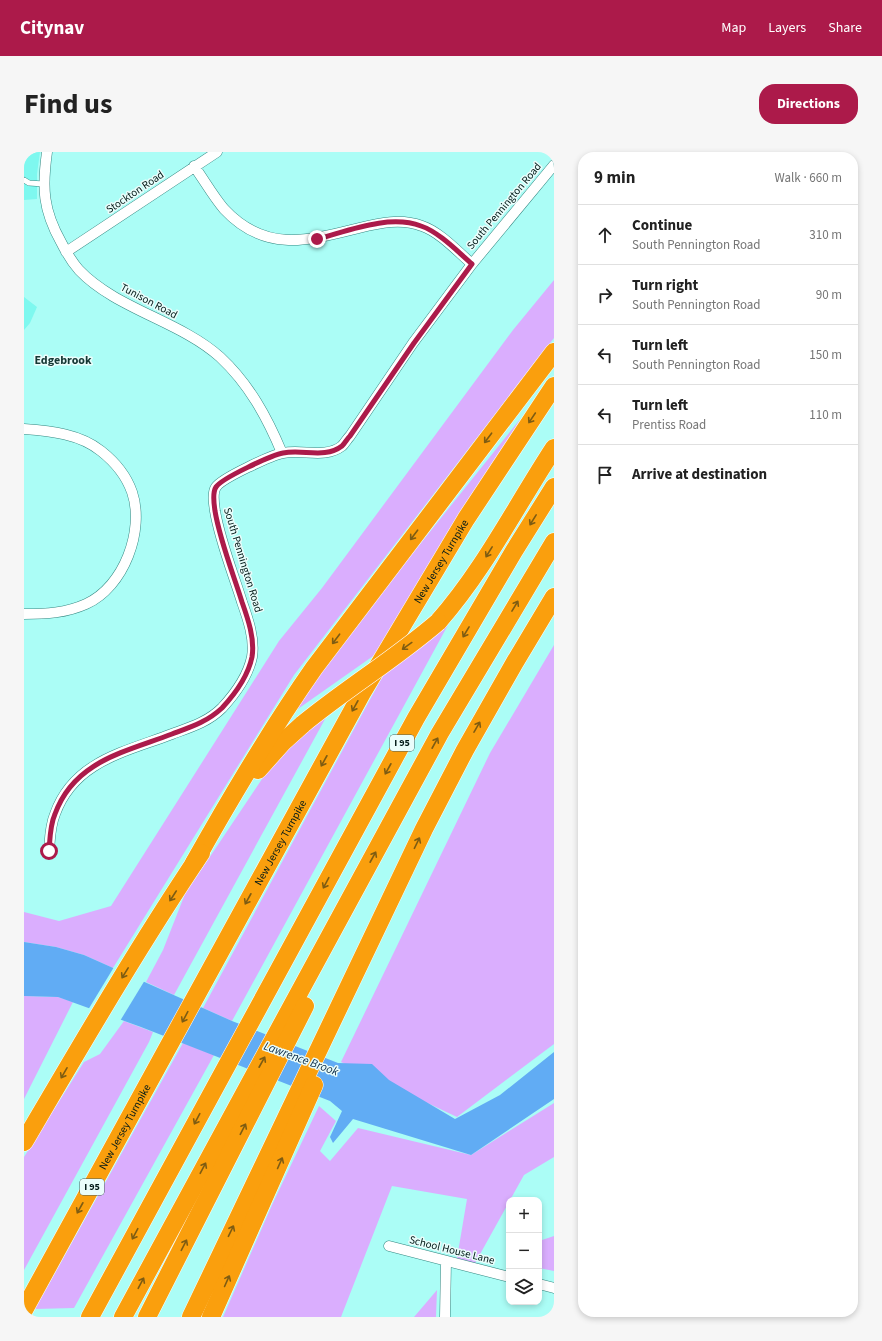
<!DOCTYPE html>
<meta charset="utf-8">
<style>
:root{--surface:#fff;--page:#f6f6f6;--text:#222;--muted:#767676;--line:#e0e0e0;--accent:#ac1a4a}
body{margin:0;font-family:"Source Sans 3",sans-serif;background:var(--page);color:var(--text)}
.controls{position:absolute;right:12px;bottom:12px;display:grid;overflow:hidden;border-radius:8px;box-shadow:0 2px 6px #0003}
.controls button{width:36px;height:36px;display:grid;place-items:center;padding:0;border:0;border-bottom:1px solid var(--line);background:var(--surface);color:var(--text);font:20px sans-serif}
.stop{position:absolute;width:12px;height:12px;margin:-9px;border:3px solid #ac1a4a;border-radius:50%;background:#fff}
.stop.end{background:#ac1a4a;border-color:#fff;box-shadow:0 1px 4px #0008}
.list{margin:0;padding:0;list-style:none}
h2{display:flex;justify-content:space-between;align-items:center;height:52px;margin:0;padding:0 16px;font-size:17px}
h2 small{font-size:13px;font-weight:400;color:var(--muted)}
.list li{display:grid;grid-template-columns:26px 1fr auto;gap:12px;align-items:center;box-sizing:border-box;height:60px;padding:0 16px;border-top:1px solid var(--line)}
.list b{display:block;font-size:15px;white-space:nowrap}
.list p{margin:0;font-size:13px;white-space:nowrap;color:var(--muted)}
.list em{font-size:13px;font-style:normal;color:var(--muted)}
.icon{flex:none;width:22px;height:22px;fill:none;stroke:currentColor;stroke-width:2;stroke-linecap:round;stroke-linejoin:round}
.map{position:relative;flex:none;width:530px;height:1165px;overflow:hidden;border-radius:16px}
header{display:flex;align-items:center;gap:24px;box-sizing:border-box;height:56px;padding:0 20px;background:var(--accent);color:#fff}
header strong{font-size:19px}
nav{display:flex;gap:22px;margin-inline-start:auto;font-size:14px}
.intro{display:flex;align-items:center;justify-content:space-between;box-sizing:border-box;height:96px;padding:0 24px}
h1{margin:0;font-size:28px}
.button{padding:10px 18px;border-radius:16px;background:var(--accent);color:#fff;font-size:14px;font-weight:700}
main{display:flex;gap:24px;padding:0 24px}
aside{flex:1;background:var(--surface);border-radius:16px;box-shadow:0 2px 6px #0003}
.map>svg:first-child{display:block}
.built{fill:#7ef8ef}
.green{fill:#daaefe}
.water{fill:#61acf4}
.pier{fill:#abfdf6}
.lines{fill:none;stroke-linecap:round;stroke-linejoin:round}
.service-casing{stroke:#348882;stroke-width:6}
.minor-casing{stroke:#348882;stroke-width:11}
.motorway-casing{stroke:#fff;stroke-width:19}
.service{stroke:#fff;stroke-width:5}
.minor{stroke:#fff;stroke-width:10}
.motorway{stroke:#fa9f0d;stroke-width:18}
.motorway-bridge-casing{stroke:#fff;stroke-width:19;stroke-linecap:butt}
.motorway-bridge{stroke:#fa9f0d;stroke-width:18}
.oneway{stroke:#7e5c12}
.route{stroke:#ac1a4a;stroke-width:5}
.labels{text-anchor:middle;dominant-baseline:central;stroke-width:3;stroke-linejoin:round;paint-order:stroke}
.shield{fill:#eafdfb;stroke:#485e5c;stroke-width:1}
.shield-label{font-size:10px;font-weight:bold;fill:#031a18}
.street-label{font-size:11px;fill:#031a18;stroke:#eafdfb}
.neighbourhood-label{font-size:12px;font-weight:bold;fill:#153835;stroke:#eafdfb}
.water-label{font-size:12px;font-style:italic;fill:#0d2c48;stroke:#eafdfb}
</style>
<header>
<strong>Citynav</strong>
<nav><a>Map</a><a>Layers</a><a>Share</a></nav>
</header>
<div class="intro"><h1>Find us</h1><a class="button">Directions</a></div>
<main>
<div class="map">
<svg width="530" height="1165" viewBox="0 0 530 1165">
<rect width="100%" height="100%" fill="#abfdf6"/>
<!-- built -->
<path class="built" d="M0 0H16L13 22V47L0 48Z
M0 145 13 155 6 171 0 178Z"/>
<!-- green -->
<path class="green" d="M530 128V186L270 523 89 816 60 803 32 795 0 790V760L35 769 87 754 255 489 298 436 489 178Z
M497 266 352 502 271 559 313 496Z
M424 473 208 869 179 856 361 520Z
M530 493V892L433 965 317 910 466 601Z
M306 558 150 843 122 830 139 798 161 742 250 609Z
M0 844 34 845 49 850 0 947Z
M100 869 129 880 125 890 0 1118V1005L60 910 76 902Z
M159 891 190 903 50 1156 11 1157Z
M530 951V1005L500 1023 450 1113 432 1112 443 1047 368 1034 317 1165H199L248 1053 295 954 312 969 296 999 306 1009 334 976 447 1003Z
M530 1084V1119L515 1116V1089Z
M413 1138 412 1165H390Z"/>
<!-- water -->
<path class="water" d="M0 790 32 795 60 803 208 869 314 911 348 912 365 928 431 967 476 943 530 900V947L447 1003 329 967 309 991 306 985 318 959 306 949 117 875 34 845 0 844Z"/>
<!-- pier -->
<path class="pier" d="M90 815 121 828 96 869 64 858Z"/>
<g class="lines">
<defs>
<path id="service" d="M0 28 5 31 20 32"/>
<path id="minor" d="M23 0C18 36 19 58 37 90 42 100 48 110 55 118 92 157 156 169 196 205 225 232 243 265 258 301
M170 14C180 28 189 44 200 57 241 101 283 89 335 76 355 71 377 66 398 74 416 80 434 100 448 112
M42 100 193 0
M0 277C27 279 56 282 77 299 91 310 102 323 108 340 121 378 100 435 62 452 42 461 22 462 0 462
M25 699C26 686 26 674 31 662 50 609 101 600 148 582 167 575 184 570 198 556 211 542 224 524 228 505 231 487 224 467 218 450 209 421 196 389 191 359 190 352 188 341 192 335 198 326 248 303 259 301 279 297 301 307 318 294 321 291 323 287 326 284L389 191 448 112 530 13
M365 1094 485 1125
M515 1132 530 1136
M421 1165 422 1109"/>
<g id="motorway">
<path d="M414 470C460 418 492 354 530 296"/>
<path d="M234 618 259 590 279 572"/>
<path d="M170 711C207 645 246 579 290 516L530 200"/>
<path d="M0 990C57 893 114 795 177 701"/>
<path id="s1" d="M0 1158 338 541 442 367 530 234"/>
<path d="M66 1165 392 566 490 399 530 335"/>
<path d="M99 1165 416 581 530 390"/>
<path d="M123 1165 281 854"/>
<path d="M167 1165 400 677 441 598 491 510 530 445"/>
<path d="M187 1165 290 933"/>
</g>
</defs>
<!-- service casing -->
<use href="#service" class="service-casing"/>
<!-- minor casing -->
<use href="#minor" class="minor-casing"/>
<!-- motorway casing -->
<use href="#motorway" class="motorway-casing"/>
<!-- service -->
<use href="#service" class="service"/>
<!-- minor -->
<use href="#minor" class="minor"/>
<!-- motorway -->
<use href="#motorway" class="motorway"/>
<defs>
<path id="motorway-bridge" d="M279 572C323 536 371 507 414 470"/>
</defs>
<!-- motorway-bridge casing -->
<use href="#motorway-bridge" class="motorway-bridge-casing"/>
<!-- motorway-bridge -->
<use href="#motorway-bridge" class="motorway-bridge"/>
</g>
<!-- one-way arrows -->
<defs><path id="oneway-shaft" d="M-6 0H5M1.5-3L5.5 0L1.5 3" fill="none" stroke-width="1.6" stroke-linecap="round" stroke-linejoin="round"/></defs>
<g class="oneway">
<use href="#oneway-shaft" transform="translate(508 266) rotate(124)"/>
<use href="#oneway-shaft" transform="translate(464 286) rotate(127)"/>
<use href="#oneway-shaft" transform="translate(509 368) rotate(122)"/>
<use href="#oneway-shaft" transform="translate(390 383) rotate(127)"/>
<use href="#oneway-shaft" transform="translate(465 400) rotate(122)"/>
<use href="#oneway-shaft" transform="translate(491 454) rotate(-59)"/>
<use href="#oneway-shaft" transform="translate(442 480) rotate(121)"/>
<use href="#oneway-shaft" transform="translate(312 487) rotate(127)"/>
<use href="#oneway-shaft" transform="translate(383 494) rotate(144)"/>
<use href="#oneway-shaft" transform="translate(331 554) rotate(119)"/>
<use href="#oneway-shaft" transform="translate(453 575) rotate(-60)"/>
<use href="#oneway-shaft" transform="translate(411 591) rotate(-61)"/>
<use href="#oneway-shaft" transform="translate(300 609) rotate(119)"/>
<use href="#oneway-shaft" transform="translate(364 617) rotate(119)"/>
<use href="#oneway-shaft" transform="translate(393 691) rotate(-64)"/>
<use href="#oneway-shaft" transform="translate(349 705) rotate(-61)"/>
<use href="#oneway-shaft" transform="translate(302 731) rotate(118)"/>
<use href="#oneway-shaft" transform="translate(149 744) rotate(123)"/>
<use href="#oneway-shaft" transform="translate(224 747) rotate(119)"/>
<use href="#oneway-shaft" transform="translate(101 821) rotate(122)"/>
<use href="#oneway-shaft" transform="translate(161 865) rotate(118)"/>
<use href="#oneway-shaft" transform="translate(238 910) rotate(-61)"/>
<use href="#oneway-shaft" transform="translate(40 921) rotate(120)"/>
<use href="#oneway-shaft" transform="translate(173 967) rotate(118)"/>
<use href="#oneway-shaft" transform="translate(219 977) rotate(-63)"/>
<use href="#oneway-shaft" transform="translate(256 1011) rotate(-66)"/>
<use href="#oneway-shaft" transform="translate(179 1016) rotate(-62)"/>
<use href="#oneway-shaft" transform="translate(56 1056) rotate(119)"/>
<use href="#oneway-shaft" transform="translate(207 1079) rotate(-64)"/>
<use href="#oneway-shaft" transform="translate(111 1082) rotate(118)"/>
<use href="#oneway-shaft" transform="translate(160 1093) rotate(-63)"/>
<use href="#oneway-shaft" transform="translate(203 1129) rotate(-66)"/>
<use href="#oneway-shaft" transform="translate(117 1131) rotate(-62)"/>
</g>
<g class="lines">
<!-- route -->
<path class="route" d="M25 699C26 686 26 673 31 662 50 609 101 600 148 582 167 575 183 570 198 556 211 542 224 524 228 505 231 487 224 467 218 450 209 421 196 389 191 359 190 352 188 341 192 335 198 326 248 303 259 301 279 297 301 307 318 294 321 291 323 287 326 284L390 191 448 112C434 100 415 80 397 74 365 62 324 79 293 87"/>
</g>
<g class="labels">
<!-- shield labels -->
<g class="shield">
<rect x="366" y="583" width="24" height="16" rx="3"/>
<rect x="56" y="1027" width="24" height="16" rx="3"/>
</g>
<g class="shield-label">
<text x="378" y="591">I 95</text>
<text x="68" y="1035">I 95</text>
</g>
<!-- street labels -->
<g class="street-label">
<text transform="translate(111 40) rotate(-34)">Stockton Road</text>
<text transform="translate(480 54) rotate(-50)">South Pennington Road</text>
<text transform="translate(125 149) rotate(28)">Tunison Road</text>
<text transform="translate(219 408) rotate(73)">South Pennington Road</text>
<text stroke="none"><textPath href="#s1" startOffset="857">New Jersey Turnpike</textPath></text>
<text stroke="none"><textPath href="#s1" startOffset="533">New Jersey Turnpike</textPath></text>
<text stroke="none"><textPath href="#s1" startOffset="209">New Jersey Turnpike</textPath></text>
<text transform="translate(428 1098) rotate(14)">School House Lane</text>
</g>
<!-- neighbourhood labels -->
<g class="neighbourhood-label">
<text x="39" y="208">Edgebrook</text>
</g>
<!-- water labels -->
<g class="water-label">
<text transform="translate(277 907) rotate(20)">Lawrence Brook</text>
</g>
</g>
</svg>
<div class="controls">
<button>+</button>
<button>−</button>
<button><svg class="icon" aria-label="layers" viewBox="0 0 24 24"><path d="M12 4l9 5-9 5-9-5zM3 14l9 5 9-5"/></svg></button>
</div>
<div class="stop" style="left:25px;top:699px"></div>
<div class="stop end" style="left:293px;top:87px"></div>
</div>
<aside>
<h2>9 min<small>Walk · 660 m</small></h2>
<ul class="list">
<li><svg class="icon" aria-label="ahead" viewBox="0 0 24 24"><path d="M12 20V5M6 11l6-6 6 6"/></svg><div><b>Continue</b><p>South Pennington Road</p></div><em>310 m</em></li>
<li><svg class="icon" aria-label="right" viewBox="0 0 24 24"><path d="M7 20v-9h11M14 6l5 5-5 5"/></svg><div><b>Turn right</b><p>South Pennington Road</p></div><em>90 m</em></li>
<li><svg class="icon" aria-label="left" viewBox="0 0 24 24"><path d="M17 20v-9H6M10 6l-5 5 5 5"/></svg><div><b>Turn left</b><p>South Pennington Road</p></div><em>150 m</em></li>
<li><svg class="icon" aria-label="left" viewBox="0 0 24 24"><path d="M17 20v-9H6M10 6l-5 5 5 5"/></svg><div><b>Turn left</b><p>Prentiss Road</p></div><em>110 m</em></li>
<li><svg class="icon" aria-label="arrive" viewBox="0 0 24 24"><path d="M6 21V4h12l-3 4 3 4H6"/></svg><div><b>Arrive at destination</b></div></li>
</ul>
</aside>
</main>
